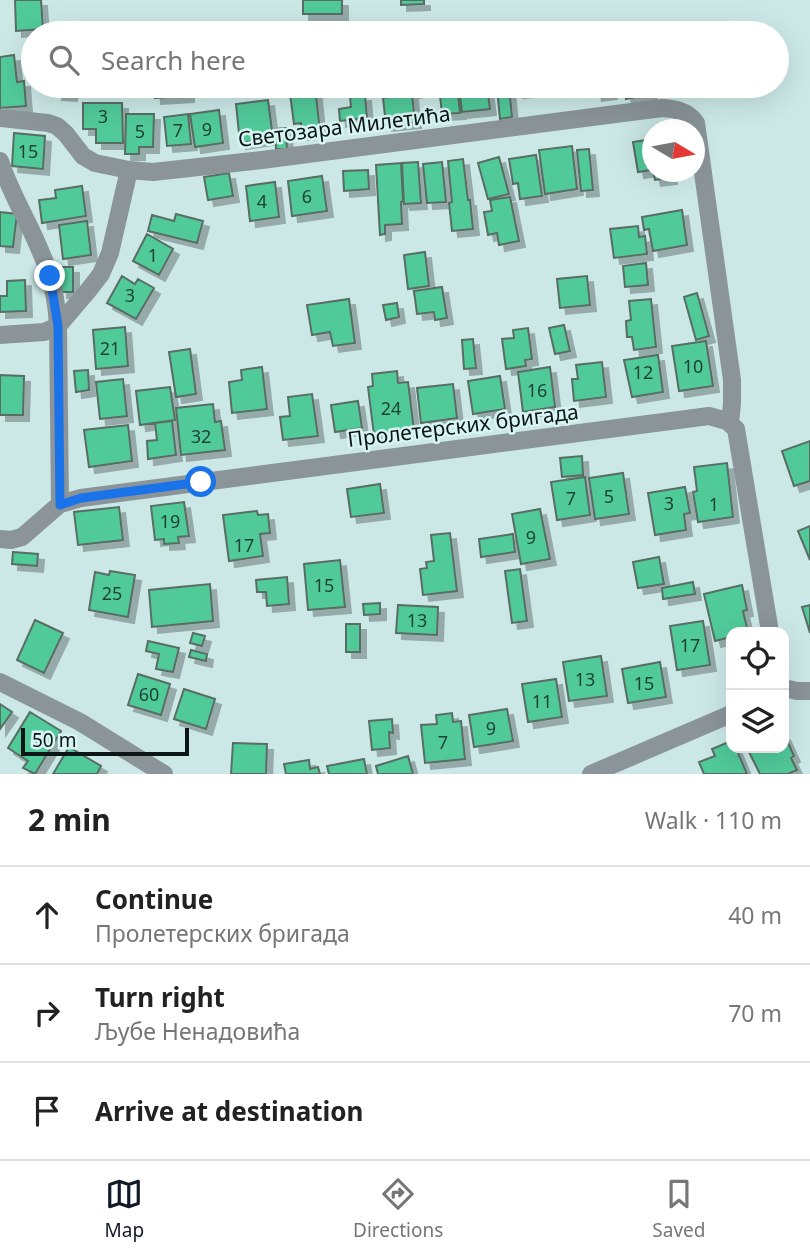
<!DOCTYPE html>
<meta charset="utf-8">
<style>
:root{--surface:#fff;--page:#f2f2f2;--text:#222;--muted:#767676;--line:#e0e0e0;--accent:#111827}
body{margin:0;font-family:"Noto Sans",sans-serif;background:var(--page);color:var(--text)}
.controls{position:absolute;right:21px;bottom:21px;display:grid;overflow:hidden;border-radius:14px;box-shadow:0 7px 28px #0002}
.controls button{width:63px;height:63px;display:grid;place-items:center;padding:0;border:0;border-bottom:2px solid var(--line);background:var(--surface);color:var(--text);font:35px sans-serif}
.compass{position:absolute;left:642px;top:119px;width:63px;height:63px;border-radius:50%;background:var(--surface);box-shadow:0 7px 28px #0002;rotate:100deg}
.scale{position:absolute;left:21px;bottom:18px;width:168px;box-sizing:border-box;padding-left:7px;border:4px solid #0c1616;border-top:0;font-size:19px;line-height:24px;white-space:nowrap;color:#0c1616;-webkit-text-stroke:5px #d8f5f4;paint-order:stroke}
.stop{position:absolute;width:21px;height:21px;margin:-16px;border:5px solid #1a73e8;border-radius:50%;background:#fff}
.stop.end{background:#1a73e8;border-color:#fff;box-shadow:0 2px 7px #0008}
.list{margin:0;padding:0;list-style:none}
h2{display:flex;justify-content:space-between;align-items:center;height:91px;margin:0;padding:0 28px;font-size:30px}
h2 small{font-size:23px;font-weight:400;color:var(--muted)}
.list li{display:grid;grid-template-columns:46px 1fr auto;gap:21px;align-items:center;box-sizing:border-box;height:98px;padding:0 28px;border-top:2px solid var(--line)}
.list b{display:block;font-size:26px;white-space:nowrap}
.list p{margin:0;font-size:23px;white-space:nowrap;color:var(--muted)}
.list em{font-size:23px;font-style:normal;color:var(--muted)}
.icon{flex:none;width:38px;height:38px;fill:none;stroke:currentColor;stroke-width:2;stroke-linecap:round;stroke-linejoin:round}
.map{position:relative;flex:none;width:810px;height:774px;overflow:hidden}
.search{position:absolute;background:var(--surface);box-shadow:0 7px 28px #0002;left:21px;right:21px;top:21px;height:77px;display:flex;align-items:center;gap:18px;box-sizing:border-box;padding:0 24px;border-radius:38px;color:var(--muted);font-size:26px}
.sheet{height:385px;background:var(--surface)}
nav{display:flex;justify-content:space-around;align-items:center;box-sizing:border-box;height:98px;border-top:2px solid var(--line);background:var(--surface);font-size:19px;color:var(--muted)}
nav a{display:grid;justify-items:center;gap:4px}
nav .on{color:var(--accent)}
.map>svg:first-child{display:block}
.building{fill:#51ca9a;stroke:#586d63;stroke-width:2;filter:url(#shadow)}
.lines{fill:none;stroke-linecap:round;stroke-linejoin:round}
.street{stroke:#8b9599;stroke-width:18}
.route{stroke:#1a73e8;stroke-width:9}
.labels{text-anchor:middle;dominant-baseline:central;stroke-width:5;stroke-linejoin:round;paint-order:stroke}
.number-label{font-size:18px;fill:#1d4337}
.street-label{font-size:21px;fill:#0c1616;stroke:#d8f5f4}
</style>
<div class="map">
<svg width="810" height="774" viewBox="0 0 810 774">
<defs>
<filter id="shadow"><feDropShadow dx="6" dy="6" stdDeviation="0" flood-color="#0004"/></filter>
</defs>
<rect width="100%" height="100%" fill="#cbe8e7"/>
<!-- building -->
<path class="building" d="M15 0H41L43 29 16 31Z
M303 0H342V14H303Z
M401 0H424V4L401 5Z
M14 55 17 82 24 81 26 106 0 108V57Z
M57 86H72L71 95 56 94Z
M154 86H188V96L155 98Z
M289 86H315L320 132 302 134 301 123 294 124Z
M378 86H415V92L378 93Z
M439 86H457L460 113 442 114Z
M459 86H487L490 109 462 112Z
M516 86H560V88L517 92Z
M594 86H610L611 93 596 95Z
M624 86H661V87L650 89 651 94 626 99Z
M509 87 512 117 500 119 497 88Z
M412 94 415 122 386 125 383 98Z
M365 95 367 118 340 121 339 109 351 107 350 96Z
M268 100 273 138 240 143 236 104Z
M83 103H122L123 143H96V129H83Z
M219 110 223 143 195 147 190 114Z
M126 114H154L153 147H139V154H125Z
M188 114 191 144 167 146 164 117Z
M286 128 287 149H276L275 129Z
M14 133 45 136 43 169 12 166Z
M652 139V170L638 172 633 142Z
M572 146 577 189 545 194 539 150Z
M589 149 593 190 581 191 577 150Z
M536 155 542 196 520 199 518 183 513 184 509 159Z
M499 157 509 194 488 199 478 163Z
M463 159 468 200H470L473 229 452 231 449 203 452 202 448 161Z
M418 162 421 203 404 204 402 163Z
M442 162 446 202 427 203 423 164Z
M401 163 403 201 401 202 402 224 385 225V234L380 235 376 165Z
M368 170 369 189 344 191 343 171Z
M653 172H670L671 178 655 180Z
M229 173 233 196 208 200 204 177Z
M322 176 327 211 292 216 288 181Z
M275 182 279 217 250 221 246 186Z
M82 186 86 216 42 223 39 200 56 198 55 190Z
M510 197 519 241 499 245 497 233 488 235 484 212 492 211 490 200Z
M682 210 687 245 653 251 649 229 644 230 642 217Z
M0 212 17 214 13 247 0 246Z
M176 214 203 221 197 243 148 231 152 215 174 221Z
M87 221 91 255 63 259 59 225Z
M638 226 639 237 645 236 647 254 614 258 610 229Z
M147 234 173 249 159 275 133 261Z
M425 252 429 286 408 289 404 255Z
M646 263 648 285 625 287 623 266Z
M61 267H73V292H61Z
M122 276 135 284 138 279 154 288 136 319 107 303Z
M587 276 590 305 560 308 557 279Z
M25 280 26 311 0 312V296H7V281Z
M442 287 447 318 435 320 434 312 417 314 414 291Z
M697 293 709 336 696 340 684 297Z
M349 299 355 343 333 346 330 332 312 335 307 305Z
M651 299 656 347 634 350 632 337H627L626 321 631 320 629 301Z
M397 303 399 317 386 320 383 305Z
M564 325 570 351 555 354 549 328Z
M125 327 128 366 96 369 93 330Z
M528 328 532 359 525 360 526 366 506 369 502 339 514 338 513 330Z
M473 339 476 368 464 369 462 340Z
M706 341 713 386 679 391 672 346Z
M190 349 196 394 176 397 169 352Z
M658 355 663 392 632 397 624 360Z
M602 362 606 397 574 401 572 379H578L576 365Z
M262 367 267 409 232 413 229 382 242 380 241 370Z
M550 367 555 407 523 412 518 372Z
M88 370 89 390 76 392 74 371Z
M397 371 398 383 408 382 414 430 374 435 368 387 373 386 372 374Z
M0 375 24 376 23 415H0Z
M500 376 505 409 473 414 468 381Z
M123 379 127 416 100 419 96 382Z
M453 384 457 418 421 423 417 388Z
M170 387 175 420 140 425 136 391Z
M312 394 318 436 283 440 280 417 290 416 288 397Z
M358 401 362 428 335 432 331 405Z
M213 404 215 422 221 421 225 450 181 455 176 408Z
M172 421 176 455 148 459 147 441 157 440 155 423Z
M128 425 132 461 89 467 84 430Z
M810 441V481L794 486 782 451Z
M582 456 583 475 562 477 560 458Z
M727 463 733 517 698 522 693 492 697 491 694 467Z
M623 473 629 514 595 519 589 478Z
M585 477 590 515 557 520 551 482Z
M380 484 384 513 351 517 347 489Z
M685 487 690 513 684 514 686 530 655 535 648 493Z
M184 502 189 536 178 537 179 543 164 544V539L155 540 151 506Z
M119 507 123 540 78 545 74 512Z
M540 509 550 559 521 564 512 514Z
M257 511 258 515 268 514 270 533 260 534 263 556 229 561 223 515Z
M810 526V560L798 531Z
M450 533 457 591 423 595 420 569 427 568 426 562 434 561 431 535Z
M513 534 515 552 481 557 479 539Z
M13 552 38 554 37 566 12 564Z
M659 557 664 584 638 588 633 562Z
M340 560 345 607 308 610 304 564Z
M520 569 527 621 512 623 505 571Z
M110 571 135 575 128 617 89 610 95 572 109 575Z
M287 577 289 604 267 606 266 592H257L256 580Z
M693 582 695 594 663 599 662 588Z
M210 584 213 621 152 627 149 590Z
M742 585 747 610 743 611 748 632H731V637L715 641 704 594Z
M380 603V614L364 615 363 604Z
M398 605 438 607 437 635 396 633Z
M810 605V633L802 607Z
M35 620 63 633 44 673 17 660Z
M703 621 710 665 677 670 670 626Z
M346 624H360V652H346Z
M193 633 205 636 202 646 190 643Z
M148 641 179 648 173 672 156 669 159 654 146 651Z
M191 650 207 654 206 661 189 657Z
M601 656 607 696 569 701 563 662Z
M660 662 666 697 628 703 622 669Z
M138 674 170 684 161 715 128 705Z
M556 679 562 717 528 722 522 684Z
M184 689 215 699 206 729 174 719Z
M0 704 12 712 0 729Z
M507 709 513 741 474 747 469 715Z
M30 712 61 731 35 774 23 768 28 761 8 748Z
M452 713 453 722 461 721 465 759 425 763 421 725 437 724 436 715Z
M392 719 393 733 389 732 390 748 372 750 369 721Z
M784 734 794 756 791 758 797 770 788 774H760L747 748H784Z
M731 741V748H736L747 774H704L699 762 715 756 712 749Z
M233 743 267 744 266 774H231Z
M69 747 101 766 97 774H53Z
M408 756 413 774H378L376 766Z
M364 759 367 774H329L327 766Z
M309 760 310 769 318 767 320 774H286L284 764Z"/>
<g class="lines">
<!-- street -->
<path class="street" d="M0 118 48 123 57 126 66 134 83 156 95 163 129 170 153 172 262 160 662 108C676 109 688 111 696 123L732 380V403L730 423
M0 161C13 201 38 236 50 277 55 293 57 309 58 326L60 504
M0 335 44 332 58 326 87 292 101 274 110 253 129 170
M0 539 11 540 22 537 60 504 81 498 709 416 727 421 736 429 770 632
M0 682 80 722 164 774
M784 688 797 691H810
M591 774 731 714"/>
</g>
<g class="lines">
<!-- route -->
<path class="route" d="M50 276 58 326 60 505 81 498 201 482"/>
</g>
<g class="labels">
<!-- number labels -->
<g class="number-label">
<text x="103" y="116">3</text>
<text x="207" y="129">9</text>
<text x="178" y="130">7</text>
<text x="140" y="131">5</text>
<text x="28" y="151">15</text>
<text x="307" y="196">6</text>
<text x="262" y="201">4</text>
<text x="153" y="255">1</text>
<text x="130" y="295">3</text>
<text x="110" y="348">21</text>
<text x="693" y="366">10</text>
<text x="643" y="372">12</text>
<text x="537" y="390">16</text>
<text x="391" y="408">24</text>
<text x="201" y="436">32</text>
<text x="609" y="496">5</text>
<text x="571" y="498">7</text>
<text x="669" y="503">3</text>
<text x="714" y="504">1</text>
<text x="170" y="521">19</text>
<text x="531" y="537">9</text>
<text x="244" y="545">17</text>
<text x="324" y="585">15</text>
<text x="112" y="593">25</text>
<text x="417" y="620">13</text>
<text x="690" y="645">17</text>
<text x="585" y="679">13</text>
<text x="644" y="683">15</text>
<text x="149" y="694">60</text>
<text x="542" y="701">11</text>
<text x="491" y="728">9</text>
<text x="443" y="742">7</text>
</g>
<!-- street labels -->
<g class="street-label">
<text transform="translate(344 126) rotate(-7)">Светозара Милетића</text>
<text transform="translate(463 425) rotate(-7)">Пролетерских бригада</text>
</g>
</g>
</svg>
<div class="controls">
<button><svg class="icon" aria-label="locate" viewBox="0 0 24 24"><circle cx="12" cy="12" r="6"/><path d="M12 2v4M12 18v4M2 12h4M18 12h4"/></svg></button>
<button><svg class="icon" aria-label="layers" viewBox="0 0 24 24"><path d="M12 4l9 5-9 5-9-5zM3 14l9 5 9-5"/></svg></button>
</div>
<svg class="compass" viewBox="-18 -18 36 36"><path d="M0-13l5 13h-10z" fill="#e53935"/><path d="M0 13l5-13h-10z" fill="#767676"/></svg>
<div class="scale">50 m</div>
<div class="stop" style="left:201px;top:482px"></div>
<div class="stop end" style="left:50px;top:276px"></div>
<div class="search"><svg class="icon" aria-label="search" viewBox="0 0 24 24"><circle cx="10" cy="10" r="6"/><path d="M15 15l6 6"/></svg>Search here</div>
</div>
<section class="sheet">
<h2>2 min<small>Walk · 110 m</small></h2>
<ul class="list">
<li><svg class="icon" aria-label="ahead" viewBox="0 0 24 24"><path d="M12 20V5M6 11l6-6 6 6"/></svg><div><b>Continue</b><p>Пролетерских бригада</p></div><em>40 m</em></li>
<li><svg class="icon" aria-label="right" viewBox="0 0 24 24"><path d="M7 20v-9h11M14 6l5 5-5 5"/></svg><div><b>Turn right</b><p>Љубе Ненадовића</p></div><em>70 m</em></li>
<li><svg class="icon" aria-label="arrive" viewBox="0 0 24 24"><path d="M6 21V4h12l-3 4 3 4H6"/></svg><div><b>Arrive at destination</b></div></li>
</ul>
</section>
<nav>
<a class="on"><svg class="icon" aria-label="map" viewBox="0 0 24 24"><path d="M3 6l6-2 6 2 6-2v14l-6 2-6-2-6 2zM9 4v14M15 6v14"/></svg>Map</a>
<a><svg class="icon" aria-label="directions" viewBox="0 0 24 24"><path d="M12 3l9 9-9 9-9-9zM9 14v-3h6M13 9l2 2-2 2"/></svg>Directions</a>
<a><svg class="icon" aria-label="saved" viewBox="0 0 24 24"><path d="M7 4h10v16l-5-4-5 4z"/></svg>Saved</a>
</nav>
